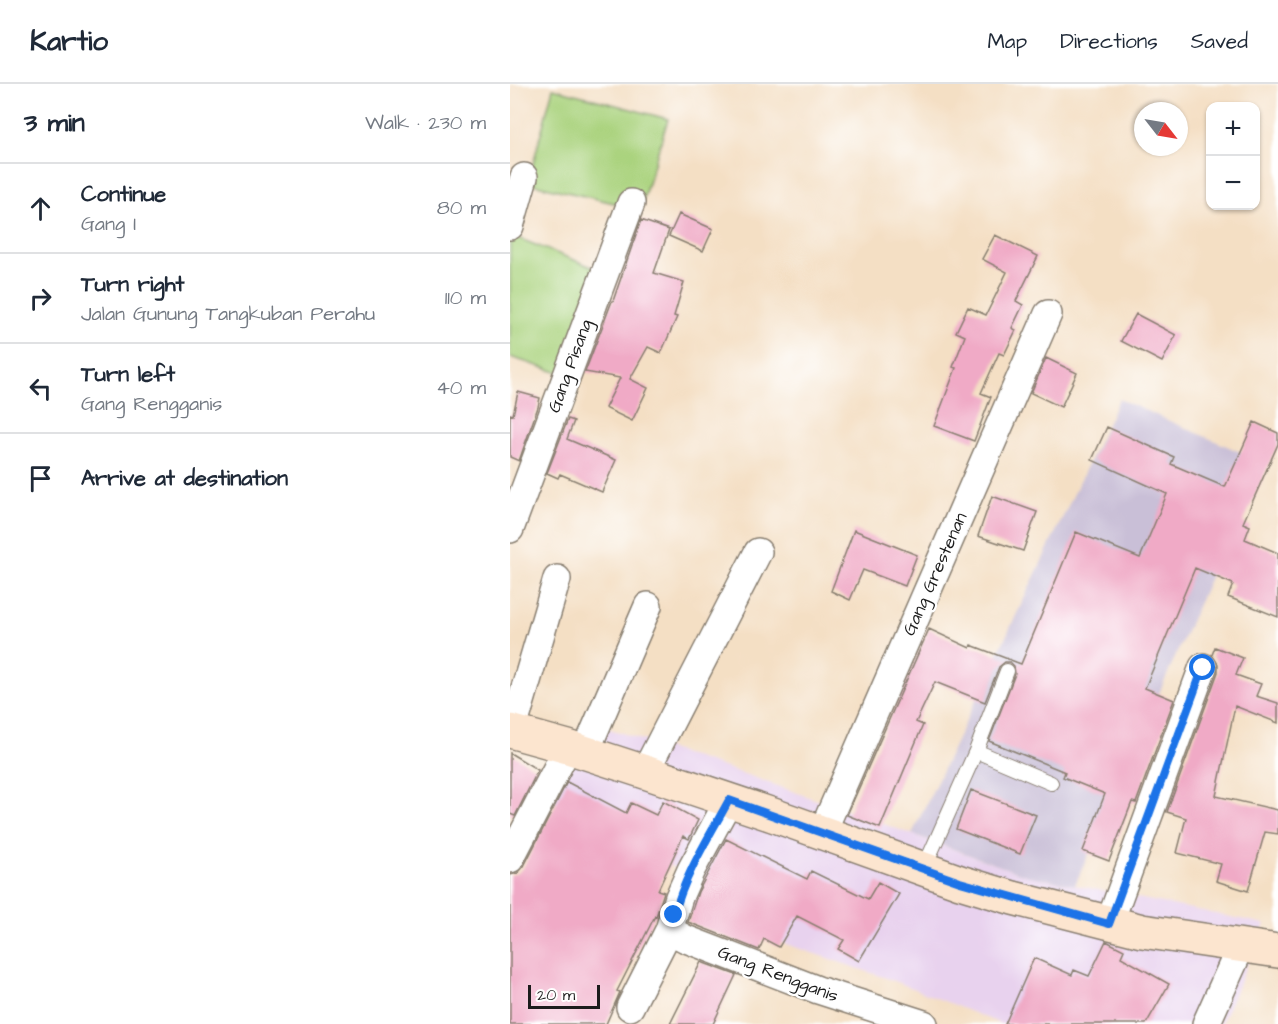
<!DOCTYPE html>
<meta charset="utf-8">
<style>
:root{--surface:#fff;--page:#f6f6f7;--text:#1f2937;--muted:#747a83;--line:#e0e1e3}
body{margin:0;font-family:"Architects Daughter",sans-serif;background:var(--page);color:var(--text)}
.controls{position:absolute;right:18px;top:18px;display:grid;overflow:hidden;border-radius:12px;box-shadow:0 2px 4px #0004}
.controls button{width:54px;height:54px;display:grid;place-items:center;padding:0;border:0;border-bottom:2px solid var(--line);background:var(--surface);color:var(--text);font:30px sans-serif}
.compass{position:absolute;left:624px;top:18px;width:54px;height:54px;border-radius:50%;background:var(--surface);box-shadow:0 2px 4px #0004;rotate:121deg}
.scale{position:absolute;left:18px;bottom:15px;width:72px;box-sizing:border-box;padding-left:6px;border:3px solid #1c1c1c;border-top:0;font-size:16px;line-height:21px;white-space:nowrap;color:#1c1c1c;-webkit-text-stroke:4px #fff;paint-order:stroke}
.stop{position:absolute;width:18px;height:18px;margin:-14px;border:4px solid #1a73e8;border-radius:50%;background:#fff}
.stop.end{background:#1a73e8;border-color:#fff;box-shadow:0 2px 6px #0008}
.list{margin:0;padding:0;list-style:none}
h2{display:flex;justify-content:space-between;align-items:center;height:78px;margin:0;padding:0 24px;font-size:26px}
h2 small{font-size:20px;font-weight:400;color:var(--muted)}
.list li{display:grid;grid-template-columns:39px 1fr auto;gap:18px;align-items:center;box-sizing:border-box;height:90px;padding:0 24px;border-top:2px solid var(--line)}
.list b{display:block;font-size:22px;white-space:nowrap}
.list p{margin:0;font-size:20px;white-space:nowrap;color:var(--muted)}
.list em{font-size:20px;font-style:normal;color:var(--muted)}
.icon{flex:none;width:33px;height:33px;fill:none;stroke:currentColor;stroke-width:2;stroke-linecap:round;stroke-linejoin:round}
.map{position:relative;flex:none;width:768px;height:940px;overflow:hidden}
header{display:flex;align-items:center;gap:36px;box-sizing:border-box;height:84px;padding:0 30px;background:var(--surface);border-bottom:2px solid var(--line)}
header strong{font-size:28px}
nav{display:flex;gap:33px;margin-inline-start:auto;font-size:21px}
main{display:flex}
aside{flex:1;background:var(--surface)}
.map>svg:first-child{display:block}
.built{fill:#e8d2ee}
.industrial{fill:#c9bfd7}
.green{fill:#aad37e;stroke:#63784d;stroke-width:1.5}
.building{fill:#f0aac6}
.lines{fill:none;stroke-linecap:round;stroke-linejoin:round}
.lane-casing{stroke:#887e70;stroke-width:16}
.street-casing{stroke:#887e70;stroke-width:30}
.secondary-casing{stroke:#887e70;stroke-width:36}
.lane{stroke:#fff;stroke-width:14}
.street{stroke:#fff;stroke-width:27}
.secondary{stroke:#fce5cf;stroke-width:33}
.route{stroke:#1a73e8;stroke-width:8}
.labels{text-anchor:middle;dominant-baseline:central;stroke-width:4.5;stroke-linejoin:round;paint-order:stroke}
.street-label{font-size:18px;fill:#1c1c1c;stroke:#fff}
</style>
<header>
<strong>Kartio</strong>
<nav><a>Map</a><a>Directions</a><a>Saved</a></nav>
</header>
<main>
<aside>
<h2>3 min<small>Walk · 230 m</small></h2>
<ul class="list">
<li><svg class="icon" aria-label="ahead" viewBox="0 0 24 24"><path d="M12 20V5M6 11l6-6 6 6"/></svg><div><b>Continue</b><p>Gang I</p></div><em>80 m</em></li>
<li><svg class="icon" aria-label="right" viewBox="0 0 24 24"><path d="M7 20v-9h11M14 6l5 5-5 5"/></svg><div><b>Turn right</b><p>Jalan Gunung Tangkuban Perahu</p></div><em>110 m</em></li>
<li><svg class="icon" aria-label="left" viewBox="0 0 24 24"><path d="M17 20v-9H6M10 6l-5 5 5 5"/></svg><div><b>Turn left</b><p>Gang Rengganis</p></div><em>40 m</em></li>
<li><svg class="icon" aria-label="arrive" viewBox="0 0 24 24"><path d="M6 21V4h12l-3 4 3 4H6"/></svg><div><b>Arrive at destination</b></div></li>
</ul>
</aside>
<div class="map">
<svg width="768" height="940" viewBox="0 0 768 940">
<rect width="100%" height="100%" fill="#fff"/>
<filter id="ink" filterUnits="userSpaceOnUse"><feTurbulence type="fractalNoise" baseFrequency=".0167" numOctaves="2"/><feDisplacementMap in="SourceGraphic" scale="12" xChannelSelector="R" yChannelSelector="G"/><feConvolveMatrix kernelMatrix="1 2 1 2 8 2 1 2 1" color-interpolation-filters="sRGB"/></filter>
<filter id="wash" filterUnits="userSpaceOnUse"><feTurbulence type="fractalNoise" baseFrequency=".008" numOctaves="4" result="noise"/><feDisplacementMap in="SourceGraphic" scale="24" xChannelSelector="R" yChannelSelector="G"/><feGaussianBlur stdDeviation="1.35" result="paint"/><feColorMatrix in="noise" values="0 0 0 0 0 0 0 0 0 0 0 0 0 0 0 0 0 1.4 0 .05"/><feComposite in="paint" operator="in"/></filter>
<g filter="url(#wash)">
<rect width="100%" height="100%" fill="#f4dfc4"/>
<!-- built -->
<path class="built" d="M82 639 240 692 515 791 755 840 711 940H491L382 896 175 826 189 798 42 715Z"/>
<!-- industrial -->
<path class="industrial" d="M609 315 751 377 565 801 515 791 402 750Z"/>
<!-- green -->
<path class="green" d="M43 4 158 35 130 125 18 99Z
M0 151 105 192 65 294 0 273Z"/>
<g id="blocks">
<!-- building -->
<path class="building" d="M169 130 203 145 193 167 159 152Z
M131 136 159 146 144 189 174 198 164 232 167 233 151 269 138 263 120 295 138 304 122 337 95 324 110 294 75 288 102 217H103Z
M485 151 528 172 506 217 513 221 502 244 506 246 494 271 489 269 471 309 481 313 464 357 424 342 446 284 443 283 455 252 446 248 458 223 476 231 497 188 472 175Z
M626 230 666 251 652 278 611 257Z
M536 274 567 289 551 323 521 309Z
M8 308 30 314 28 323 9 377 0 373V330L3 331Z
M58 335 64 337 57 355 106 376 92 408 50 390 48 394 37 389Z
M744 338 768 349V360L733 439 740 442 735 455 768 469V533L718 513 723 500 685 484 635 604 664 616 626 719 622 718 599 777 573 767 595 710 553 693 555 688 479 657 505 590 504 582 500 578H495L489 583 475 618 425 598 406 638 413 641 370 744 337 731 419 545 460 564 461 561 511 580 566 448 630 474 657 410 582 376 597 343 664 373 661 380 715 403Z
M482 412 527 428 513 467 468 452Z
M344 446 407 471 395 502 353 486 340 516 321 507Z
M705 563 733 574 726 591 751 600 746 612 768 619V639L725 622 706 712 768 726V750L755 748 738 807 706 797 711 780 667 769 676 734 657 728 708 588V580L702 571Z
M0 669 28 686 5 732 0 730Z
M57 698 116 729 121 719 146 731 153 717 188 736 179 755 173 752 148 806 154 808 146 833 145 832 107 907 110 908 96 940H0V791L8 789 14 782Z
M461 706 526 731 510 770 446 745Z
M216 755 297 795 301 787 358 815 368 798 389 810 349 877 328 865 334 856 287 832 269 863 254 855 249 866 178 838 188 808Z
M596 857 614 866 611 873 659 900 636 940H495L524 874 562 891 564 886 579 892Z
M191 878 226 891 203 940H160Z"/>
</g>
</g>
<g filter="url(#ink)">
<use href="#blocks" fill-opacity="0" stroke="#887e70" stroke-width="1.5"/>
<g class="lines">
<defs>
<path id="lane" d="M466 667 541 699
M414 784 466 667 497 587"/>
<path id="street" d="M0 142 14 93
M0 445 121 119
M2 648 47 495
M75 669 138 522
M135 688 248 468
M219 716 181 786 169 813 159 846 176 855 308 906 414 940
M312 749 538 230
M0 775 58 663
M599 840 693 583
M120 923 159 846
M696 940 731 862"/>
<path id="secondary" d="M0 647 58 663 135 688 263 731 450 798 503 814 632 847 768 867"/>
</defs>
<!-- lane casing -->
<use href="#lane" class="lane-casing"/>
<!-- street casing -->
<use href="#street" class="street-casing"/>
<!-- secondary casing -->
<use href="#secondary" class="secondary-casing"/>
<!-- lane -->
<use href="#lane" class="lane"/>
<!-- street -->
<use href="#street" class="street"/>
<!-- secondary -->
<use href="#secondary" class="secondary"/>
</g>
</g>
<g class="lines" filter="url(#ink)">
<!-- route -->
<path class="route" d="M164 831C175 790 199 753 219 716L450 798 599 840 693 584"/>
</g>
<g class="labels">
<!-- street labels -->
<g class="street-label">
<text transform="translate(60 282) rotate(-70)">Gang Pisang</text>
<text transform="translate(425 490) rotate(-66)">Gang Grestenan</text>
<text transform="translate(268 890) rotate(21)">Gang Rengganis</text>
</g>
</g>
</svg>
<div class="controls">
<button>+</button>
<button>−</button>
</div>
<svg class="compass" viewBox="-18 -18 36 36"><path d="M0-13l5 13h-10z" fill="#e53935"/><path d="M0 13l5-13h-10z" fill="#747a83"/></svg>
<div class="scale">20 m</div>
<div class="stop" style="left:693px;top:584px"></div>
<div class="stop end" style="left:164px;top:831px"></div>
</div>
</main>
